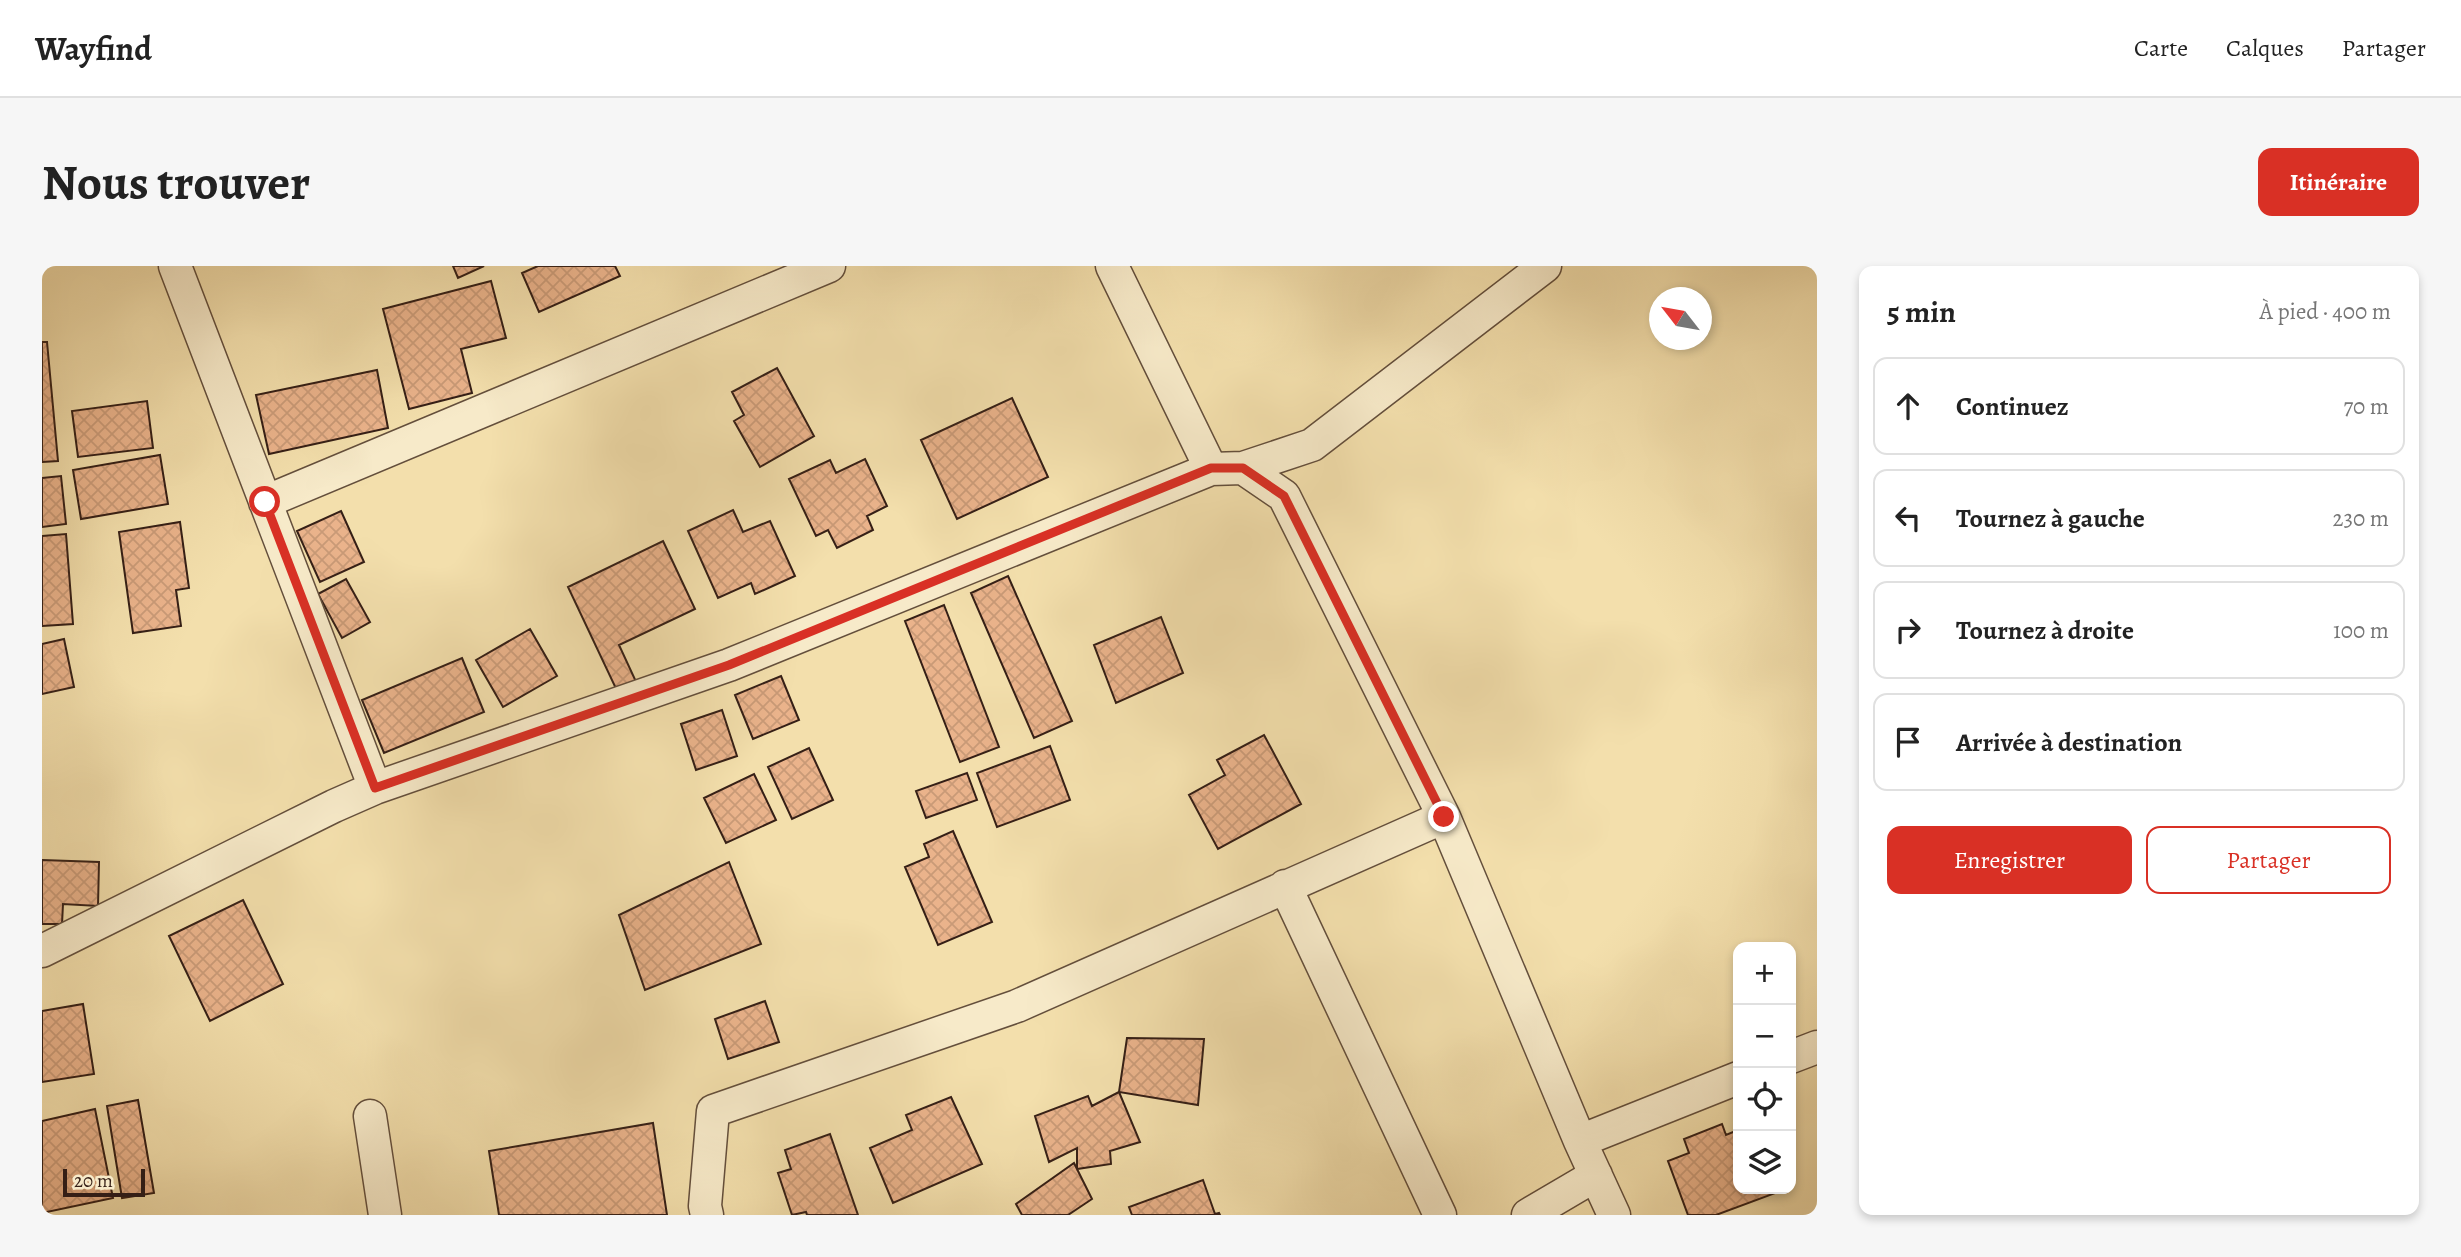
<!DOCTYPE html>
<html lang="fr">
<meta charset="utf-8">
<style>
:root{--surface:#fff;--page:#f6f6f6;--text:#222;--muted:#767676;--line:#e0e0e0;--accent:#d93025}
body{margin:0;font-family:Alegreya,serif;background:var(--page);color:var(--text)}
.controls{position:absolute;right:21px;bottom:21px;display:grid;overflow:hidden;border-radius:14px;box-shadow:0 4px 10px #0003}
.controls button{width:63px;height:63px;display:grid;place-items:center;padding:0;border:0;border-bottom:2px solid var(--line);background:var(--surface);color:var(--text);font:35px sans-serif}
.compass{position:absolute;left:1607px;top:21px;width:63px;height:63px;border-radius:50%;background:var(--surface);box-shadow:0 4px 10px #0003;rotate:301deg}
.scale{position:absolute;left:21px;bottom:18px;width:82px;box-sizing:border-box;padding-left:7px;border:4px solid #351f16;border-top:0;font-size:19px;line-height:24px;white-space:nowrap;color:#351f16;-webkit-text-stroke:5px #f7eac9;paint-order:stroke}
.stop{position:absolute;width:21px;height:21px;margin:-16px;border:5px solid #d93025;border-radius:50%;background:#fff}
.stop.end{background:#d93025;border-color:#fff;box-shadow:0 2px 7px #0008}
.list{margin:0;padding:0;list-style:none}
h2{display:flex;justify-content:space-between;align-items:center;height:91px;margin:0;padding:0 28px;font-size:30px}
h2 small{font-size:23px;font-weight:400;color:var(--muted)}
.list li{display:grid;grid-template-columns:46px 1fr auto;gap:21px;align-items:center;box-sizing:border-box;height:98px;margin:0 14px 14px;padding:0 14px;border:2px solid var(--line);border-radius:14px}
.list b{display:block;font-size:26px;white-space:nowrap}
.list em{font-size:23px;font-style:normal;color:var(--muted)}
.actions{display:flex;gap:14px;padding:21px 28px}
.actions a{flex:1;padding:16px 0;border:2px solid var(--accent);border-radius:14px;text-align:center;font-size:24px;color:var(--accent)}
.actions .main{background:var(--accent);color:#fff}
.icon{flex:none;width:38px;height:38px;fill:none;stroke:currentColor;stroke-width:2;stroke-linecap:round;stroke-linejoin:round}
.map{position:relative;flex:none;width:1775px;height:949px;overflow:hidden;border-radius:14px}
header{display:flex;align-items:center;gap:42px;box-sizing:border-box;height:98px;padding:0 35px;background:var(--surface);border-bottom:2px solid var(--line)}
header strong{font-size:33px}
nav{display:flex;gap:38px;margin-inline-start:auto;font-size:24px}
.intro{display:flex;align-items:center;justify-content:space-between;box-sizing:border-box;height:168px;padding:0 42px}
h1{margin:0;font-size:49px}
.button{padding:18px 32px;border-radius:14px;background:var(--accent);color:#fff;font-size:24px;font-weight:700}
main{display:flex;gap:42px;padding:0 42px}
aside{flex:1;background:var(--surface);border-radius:14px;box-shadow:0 4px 10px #0003}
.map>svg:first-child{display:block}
.building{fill:url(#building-cross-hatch);stroke:#351f16;stroke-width:2}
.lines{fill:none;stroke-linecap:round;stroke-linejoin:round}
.minor-casing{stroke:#644f3c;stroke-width:35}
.minor{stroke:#f7eac9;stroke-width:32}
.route{stroke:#d93025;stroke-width:9}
</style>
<header>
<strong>Wayfind</strong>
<nav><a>Carte</a><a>Calques</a><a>Partager</a></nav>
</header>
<div class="intro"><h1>Nous trouver</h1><a class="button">Itinéraire</a></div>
<main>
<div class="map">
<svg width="1775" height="949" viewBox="0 0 1775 949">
<defs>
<pattern id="building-cross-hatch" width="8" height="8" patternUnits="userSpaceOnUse" patternTransform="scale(1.75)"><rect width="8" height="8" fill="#eab38b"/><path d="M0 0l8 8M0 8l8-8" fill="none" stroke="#c99a77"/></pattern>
</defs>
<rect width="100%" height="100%" fill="#f3dfac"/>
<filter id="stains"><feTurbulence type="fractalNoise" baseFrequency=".00286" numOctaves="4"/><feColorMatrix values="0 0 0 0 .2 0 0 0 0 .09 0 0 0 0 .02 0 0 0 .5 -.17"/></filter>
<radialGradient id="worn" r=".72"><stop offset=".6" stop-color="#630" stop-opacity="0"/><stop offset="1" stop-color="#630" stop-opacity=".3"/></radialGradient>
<!-- building -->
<path class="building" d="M411 0H442L416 12Z
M496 0H573L578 10 497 46 480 7Z
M449 15 464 72 419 83 430 127 367 143 341 43Z
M0 76H5L16 195 0 196Z
M735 102 772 170 718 201 692 155 702 149 690 126Z
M335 104 346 162 227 188 214 129Z
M970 132 1006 211 915 253 879 174Z
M105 135 111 182 36 191 30 145Z
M118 189 126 238 39 253 31 204Z
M823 193 845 240 825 250 831 264 795 282 786 264 774 270 747 213 788 194 794 207Z
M19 210 24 258 0 261V212Z
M691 244 701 266 728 255 753 310 713 328 709 317 676 332 646 265Z
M299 245 322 296 278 316 255 265Z
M138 256 147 322 134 324 139 360 91 367 77 266Z
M24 268 31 358 0 360V270Z
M621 275 653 343 577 379 596 420 577 429 526 321Z
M966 310 1030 455 992 472 929 327Z
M304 313 328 356 300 372 276 328Z
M902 339 957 481 918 496 863 355Z
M1119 351 1141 407 1074 437 1052 379Z
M488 363 515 410 461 441 434 394Z
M22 373 32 421 0 428V378Z
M420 392 442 446 342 487 320 434Z
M739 410 757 454 711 473 693 429Z
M680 444 695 490 654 504 639 458Z
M1222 469 1259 538 1176 583 1147 529 1183 509 1175 494Z
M1008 480 1028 534 955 561 935 507Z
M767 482 791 534 750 553 726 501Z
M925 507 935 534 884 552 874 525Z
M712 508 734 554 684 577 662 532Z
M911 565 950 656 896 679 863 601 887 591 882 578Z
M0 594 57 596 56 640 21 638 20 658H0Z
M687 596 719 678 603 724 577 649Z
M201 634 241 718 168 755 127 670Z
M723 735 737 776 686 793 673 753Z
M41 738 52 808 0 816V745Z
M1085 772 1162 773 1156 839 1077 826Z
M1077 826 1098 876 1068 885 1069 898 1035 903V882L1007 896 993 850 1046 830 1050 840Z
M909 831 940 898 851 937 828 882 870 864 864 849Z
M96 834 112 927 80 932 65 840Z
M53 843 71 932 0 947V855Z
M611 857 625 949H457L447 885Z
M1680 858 1684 869 1696 864V923H1744L1674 949H1646L1626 895 1647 887 1642 873Z
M788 868 816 949H765L764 946 750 949 736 907 749 903 743 884Z
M1032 897 1050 933 1026 949H980L974 938Z
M1161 914 1173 948 1177 947 1178 949H1090L1087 941Z"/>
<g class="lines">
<defs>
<path id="minor" d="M133 0 333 522
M1070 0 1169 203 1201 202 1242 230 1402 551 1538 875 1572 949
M1201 202 1270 179 1503 0
M223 236 787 0
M1243 620 1398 949
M0 685 292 540 333 522 687 399 1169 203
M1749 791 1775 781
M328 850 343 949
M1538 875 1696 812
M665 949 663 940 671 845 975 740 1402 551
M1486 949 1554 909"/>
</defs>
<!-- minor casing -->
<use href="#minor" class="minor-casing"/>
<!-- minor -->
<use href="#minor" class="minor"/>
</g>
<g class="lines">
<!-- route -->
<path class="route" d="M223 236 333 522 687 399 1169 202H1201L1242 230 1402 551"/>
</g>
<rect width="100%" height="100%" filter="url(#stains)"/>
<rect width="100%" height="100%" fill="url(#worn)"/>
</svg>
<div class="controls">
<button>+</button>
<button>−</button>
<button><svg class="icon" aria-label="locate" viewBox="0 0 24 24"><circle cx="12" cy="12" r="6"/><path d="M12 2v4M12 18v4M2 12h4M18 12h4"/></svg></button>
<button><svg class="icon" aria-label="layers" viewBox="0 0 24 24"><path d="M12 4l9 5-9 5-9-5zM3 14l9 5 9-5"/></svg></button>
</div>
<svg class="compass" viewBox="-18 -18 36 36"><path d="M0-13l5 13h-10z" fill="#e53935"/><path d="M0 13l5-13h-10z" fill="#767676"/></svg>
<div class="scale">20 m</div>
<div class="stop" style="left:223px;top:236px"></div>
<div class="stop end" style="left:1402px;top:551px"></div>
</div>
<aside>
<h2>5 min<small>À pied · 400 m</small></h2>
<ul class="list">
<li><svg class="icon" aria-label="ahead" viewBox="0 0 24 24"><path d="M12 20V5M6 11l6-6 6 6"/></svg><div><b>Continuez</b></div><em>70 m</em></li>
<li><svg class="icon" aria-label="left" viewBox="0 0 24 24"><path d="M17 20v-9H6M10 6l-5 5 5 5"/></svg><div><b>Tournez à gauche</b></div><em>230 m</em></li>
<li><svg class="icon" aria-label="right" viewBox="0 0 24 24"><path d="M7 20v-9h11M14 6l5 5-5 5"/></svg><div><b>Tournez à droite</b></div><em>100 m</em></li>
<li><svg class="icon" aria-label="arrive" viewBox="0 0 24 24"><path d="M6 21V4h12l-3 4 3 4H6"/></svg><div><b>Arrivée à destination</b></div></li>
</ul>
<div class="actions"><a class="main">Enregistrer</a><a>Partager</a></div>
</aside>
</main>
